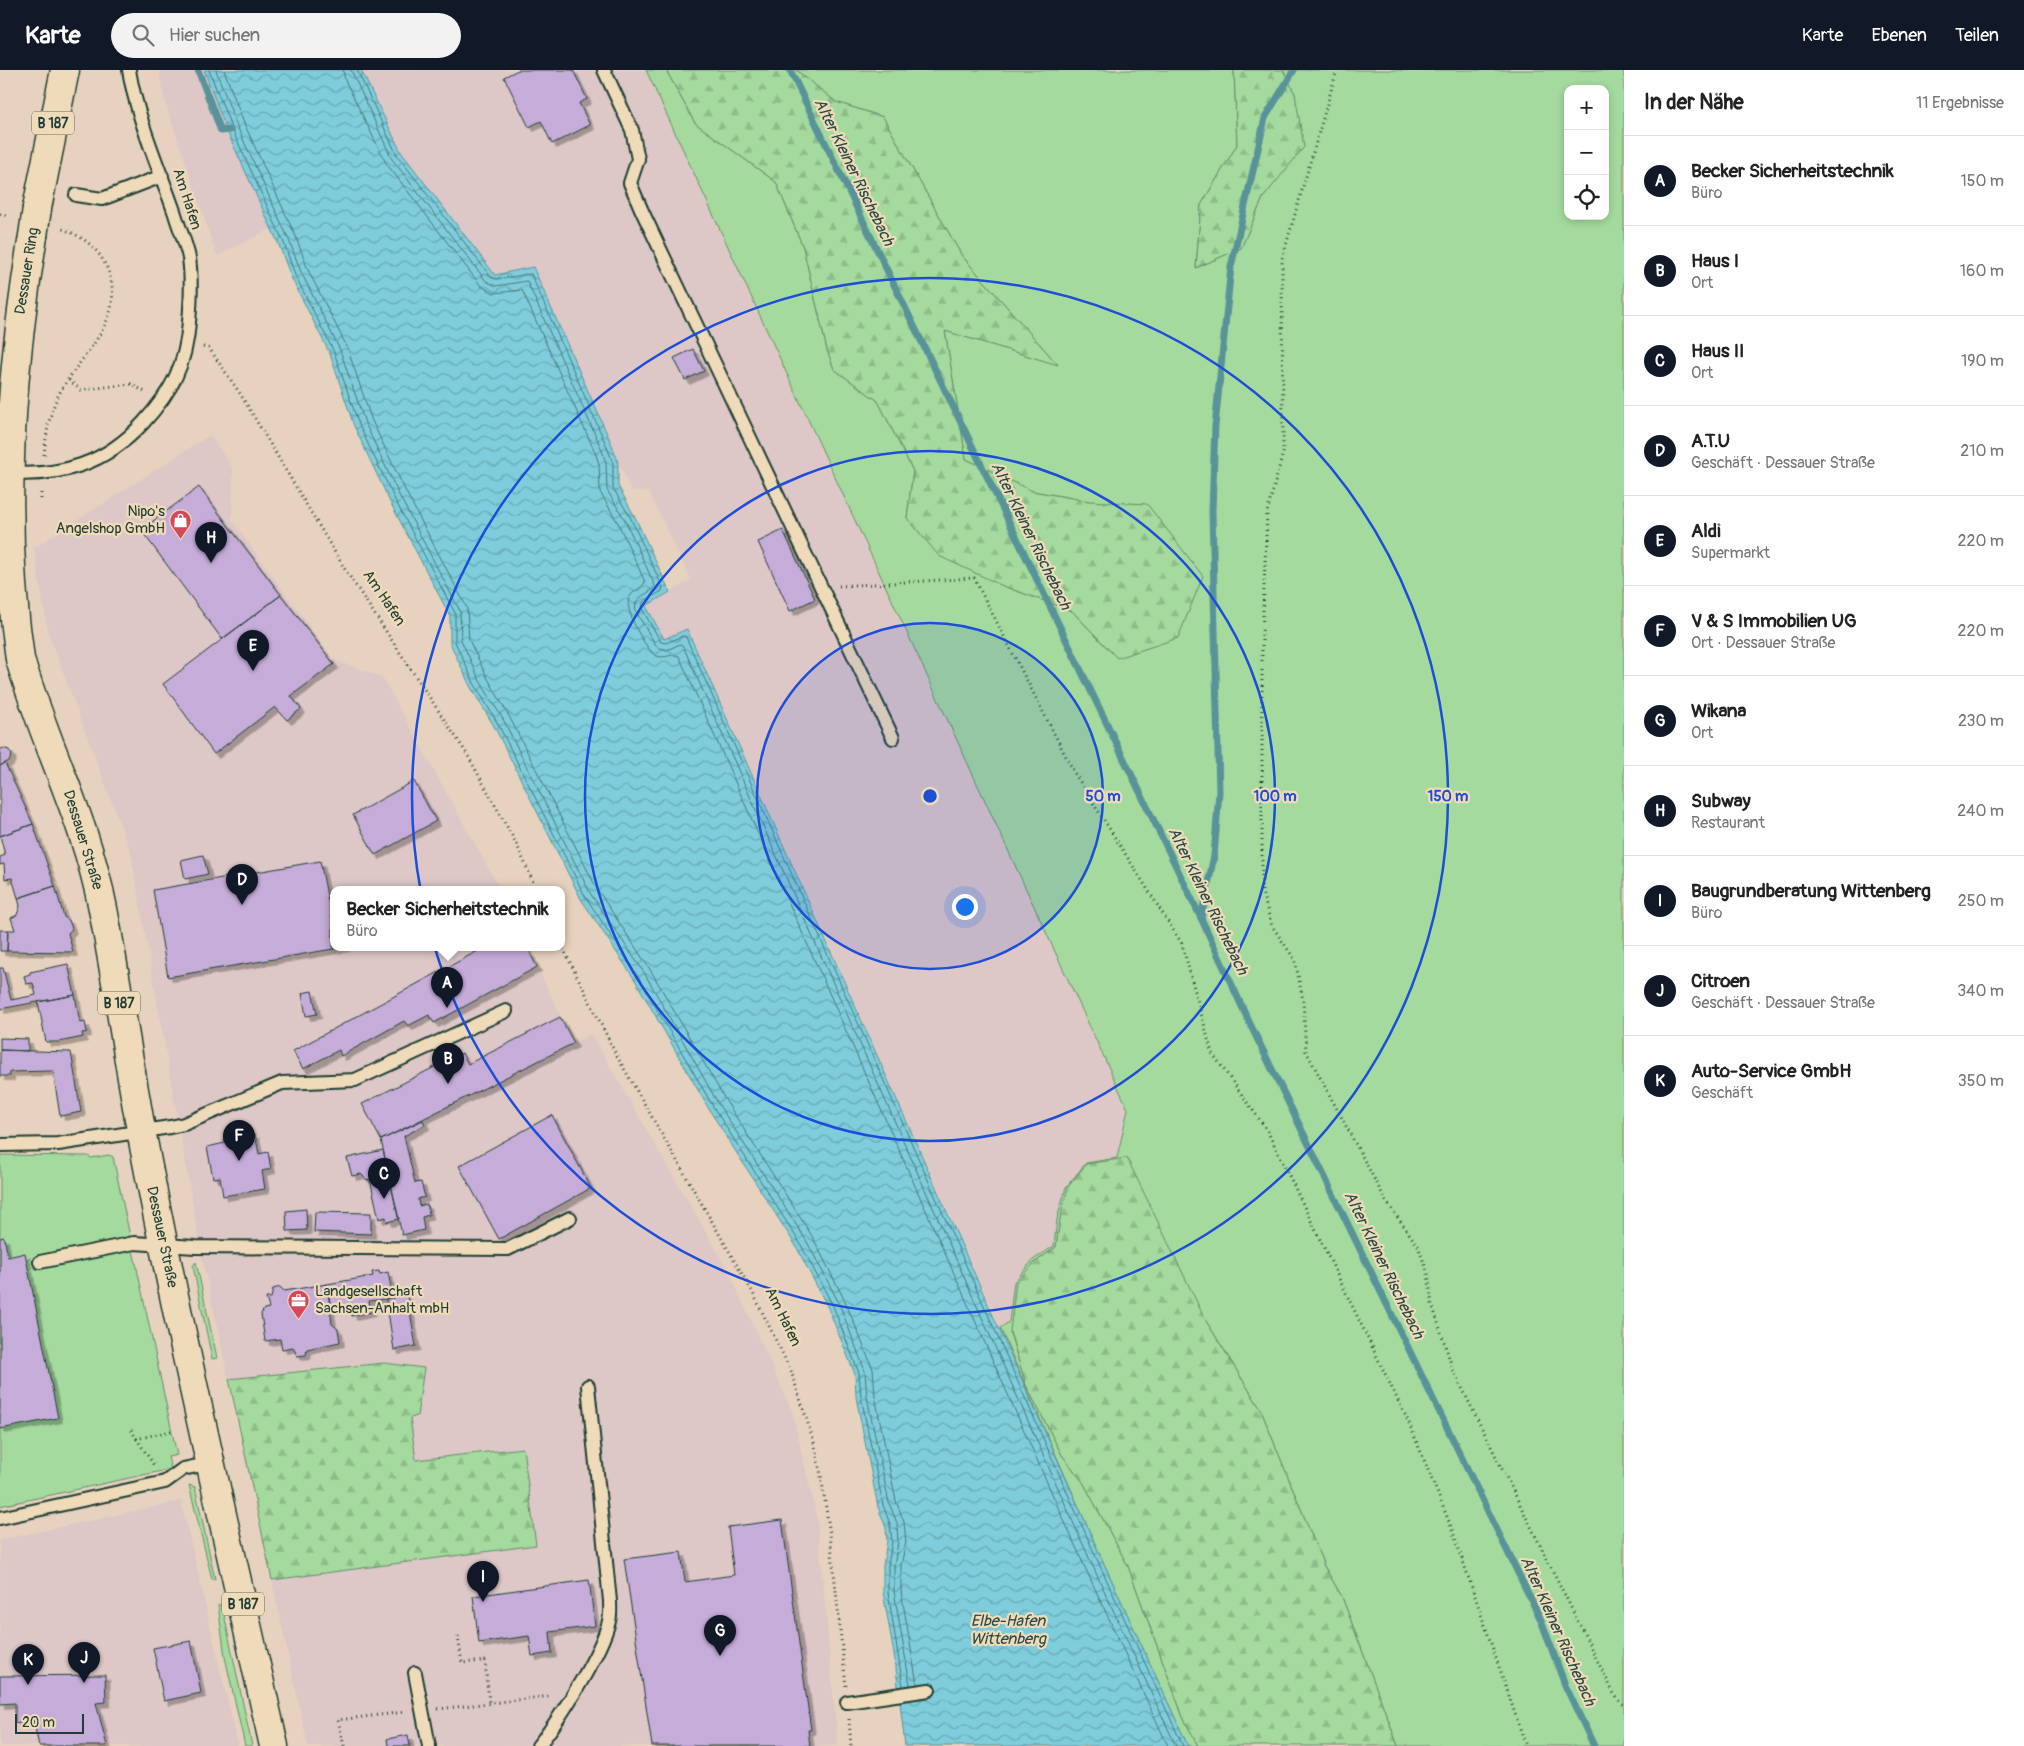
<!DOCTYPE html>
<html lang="de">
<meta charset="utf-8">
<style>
:root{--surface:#fff;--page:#f2f2f2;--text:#222;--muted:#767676;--line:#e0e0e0;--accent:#111827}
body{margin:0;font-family:Pangolin,sans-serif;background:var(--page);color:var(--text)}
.controls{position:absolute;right:15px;top:15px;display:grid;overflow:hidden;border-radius:10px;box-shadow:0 2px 8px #0003}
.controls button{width:45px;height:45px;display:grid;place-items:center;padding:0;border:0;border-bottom:1px solid var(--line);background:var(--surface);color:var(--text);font:25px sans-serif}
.scale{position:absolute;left:15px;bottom:12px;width:69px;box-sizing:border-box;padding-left:5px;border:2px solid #1f3d34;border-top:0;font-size:14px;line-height:18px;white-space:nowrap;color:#1f3d34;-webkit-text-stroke:4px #efdbb9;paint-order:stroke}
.you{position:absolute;left:964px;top:836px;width:18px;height:18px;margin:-12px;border:4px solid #fff;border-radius:50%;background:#1a73e8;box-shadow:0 0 0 8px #1a73e833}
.badge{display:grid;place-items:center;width:32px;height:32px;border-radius:50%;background:var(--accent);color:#fff;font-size:16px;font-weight:700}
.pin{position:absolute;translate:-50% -41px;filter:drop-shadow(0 1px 2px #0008)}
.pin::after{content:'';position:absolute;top:26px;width:18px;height:15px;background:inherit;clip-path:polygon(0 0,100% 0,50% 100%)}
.popup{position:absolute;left:330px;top:816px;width:235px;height:65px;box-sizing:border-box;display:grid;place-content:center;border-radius:10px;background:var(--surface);filter:drop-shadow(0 1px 4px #0005);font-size:16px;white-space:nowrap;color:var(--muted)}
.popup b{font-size:19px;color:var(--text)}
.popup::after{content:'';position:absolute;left:50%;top:100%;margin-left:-10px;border:10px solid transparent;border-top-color:var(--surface)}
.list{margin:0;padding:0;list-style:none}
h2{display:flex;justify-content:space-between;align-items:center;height:65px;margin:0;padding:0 20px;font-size:21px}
h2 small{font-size:16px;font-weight:400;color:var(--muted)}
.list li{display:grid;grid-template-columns:32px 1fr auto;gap:15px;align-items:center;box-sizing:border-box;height:90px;padding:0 20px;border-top:1px solid var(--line)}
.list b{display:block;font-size:19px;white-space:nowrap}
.list p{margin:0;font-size:16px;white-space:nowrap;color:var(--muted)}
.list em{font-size:16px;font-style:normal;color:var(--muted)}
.icon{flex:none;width:28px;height:28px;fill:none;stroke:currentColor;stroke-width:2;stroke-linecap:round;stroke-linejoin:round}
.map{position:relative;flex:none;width:1624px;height:1676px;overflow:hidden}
header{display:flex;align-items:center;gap:30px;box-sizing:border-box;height:70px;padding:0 25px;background:var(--accent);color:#fff}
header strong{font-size:24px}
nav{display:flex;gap:28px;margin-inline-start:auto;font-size:18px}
.search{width:350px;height:45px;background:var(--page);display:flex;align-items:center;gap:12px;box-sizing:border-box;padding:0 18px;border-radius:28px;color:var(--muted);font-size:19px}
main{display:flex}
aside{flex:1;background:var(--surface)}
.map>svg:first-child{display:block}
.built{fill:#ddc7c7}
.grass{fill:#a4da9e;stroke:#628c69;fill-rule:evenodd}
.forest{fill:url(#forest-firs);stroke:#628c69}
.water{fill:url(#water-waves);stroke:#599399}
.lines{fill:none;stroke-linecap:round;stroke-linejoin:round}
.shore{stroke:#457777;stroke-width:1}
.stream{stroke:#599399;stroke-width:7}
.building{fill:#c6acd9;stroke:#1f3d34;filter:url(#shadow)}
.service-casing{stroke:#1f3d34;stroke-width:16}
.primary-casing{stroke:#1f3d34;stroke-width:31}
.path{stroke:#1f3d34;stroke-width:3;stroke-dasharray:1 4;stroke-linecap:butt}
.service{stroke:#efdbb9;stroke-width:12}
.primary{stroke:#efdbb9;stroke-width:28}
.primary-bridge-casing{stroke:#1f3d34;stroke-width:31;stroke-linecap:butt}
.primary-bridge{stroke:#efdbb9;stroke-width:28}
.ring{fill:none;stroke:#1d4ed8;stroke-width:2.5}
.labels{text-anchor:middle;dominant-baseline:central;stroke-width:4.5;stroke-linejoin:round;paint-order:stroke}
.shield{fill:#efdbb9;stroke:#5d6c5c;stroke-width:1}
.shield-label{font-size:14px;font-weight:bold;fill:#1f3d34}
.street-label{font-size:15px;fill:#1f3d34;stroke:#efdbb9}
.poi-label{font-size:15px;fill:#1f3d34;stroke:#efdbb9;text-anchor:end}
.water-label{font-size:16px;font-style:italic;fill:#294b45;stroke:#efdbb9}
.centre{fill:#1d4ed8;stroke:#efdbb9;stroke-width:2.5}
.ring-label{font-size:15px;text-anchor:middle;font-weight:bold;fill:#1d4ed8;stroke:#efdbb9;stroke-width:4.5;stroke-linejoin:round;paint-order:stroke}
</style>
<header>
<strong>Karte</strong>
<div class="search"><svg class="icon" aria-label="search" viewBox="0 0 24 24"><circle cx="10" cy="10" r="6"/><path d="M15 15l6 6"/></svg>Hier suchen</div>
<nav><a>Karte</a><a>Ebenen</a><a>Teilen</a></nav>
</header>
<main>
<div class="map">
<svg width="1624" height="1676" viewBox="0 0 1624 1676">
<defs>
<pattern id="forest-firs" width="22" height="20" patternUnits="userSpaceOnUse" patternTransform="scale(1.25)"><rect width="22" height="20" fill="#a4da9e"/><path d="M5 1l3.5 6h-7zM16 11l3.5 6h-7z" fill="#8dbc89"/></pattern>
<pattern id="water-waves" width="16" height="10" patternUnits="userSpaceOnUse" patternTransform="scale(1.25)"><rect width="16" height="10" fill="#7fcddc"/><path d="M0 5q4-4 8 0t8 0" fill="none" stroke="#67a8b3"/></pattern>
<filter id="shadow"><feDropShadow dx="4.5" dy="4.5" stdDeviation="0" flood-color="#0004"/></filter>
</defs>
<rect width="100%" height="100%" fill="#e7d2bf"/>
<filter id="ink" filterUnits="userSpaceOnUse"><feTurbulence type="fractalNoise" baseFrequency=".02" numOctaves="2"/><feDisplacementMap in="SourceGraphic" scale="10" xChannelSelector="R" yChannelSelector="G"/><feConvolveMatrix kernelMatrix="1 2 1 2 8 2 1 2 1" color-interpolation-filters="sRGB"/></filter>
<g filter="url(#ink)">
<!-- built -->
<path class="built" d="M159 0H204L278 155 217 186 164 28Z
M361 0H645L1127 1039 1117 1088 1086 1093 1057 1149 1054 1176 1033 1190 1014 1212 1009 1252 1000 1257 691 565 666 574 646 536 691 510 649 422 631 420 533 197 495 205 401 82Z
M210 365 233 399 232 450 334 590 382 607 500 819H333V877H527L574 973 591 964 729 1202 792 1341 817 1449 838 1676H308L202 1187 131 783 48 562 34 478Z
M181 1431 238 1676H0V1470Z"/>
<!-- grass -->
<path class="grass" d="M646 0H666L695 53 776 112 803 177 827 280 834 299 878 331 913 401 907 448 1003 516 1072 541 1117 588 1089 431 1032 421 966 389 945 261 1057 294 962 186 883 47 836 32 796 0H1234L1237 75 1201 135 1196 198 1241 178 1263 128 1281 104 1295 24 1283 0H1624V1676H1398L1342 1527 1324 1496 1260 1338 1206 1251 1060 1149 1056 1177 1034 1193 1010 1263 1026 1315 1062 1385 1083 1412 1128 1496 1183 1647 1198 1676H1188L1100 1485 1000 1258 1009 1252 1014 1212 1033 1190 1054 1176 1057 1149 1066 1117 1086 1093 1117 1088 1128 1039ZM1568 19H1605V146H1568Z
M0 1085 88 1086 91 1088 109 1085 113 1087 177 1385 168 1387 171 1399 0 1436Z
M196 1192 217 1288 212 1289 193 1196Z
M189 1415 195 1417 215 1509H212Z
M218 1535H222L252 1676H245L225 1587Z"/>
<!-- forest -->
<path class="forest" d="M666 0H796L836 32 883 47 962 186 1058 295 945 261 966 389 1032 421 1089 431 1147 434 1203 506 1178 568 1117 588 1072 541 1003 516 939 486 907 448 913 401 878 331 834 299 827 280 803 177 776 112 695 53Z
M1234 0H1283L1295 24 1304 77 1263 128 1241 178 1196 198 1201 135 1237 75Z
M1127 1088 1206 1251 1260 1338 1324 1496 1342 1527 1398 1676H1198L1183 1647 1128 1496 1083 1412 1062 1385 1026 1315 1010 1262 1016 1212 1034 1193 1056 1177 1060 1149 1068 1117 1086 1094Z
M384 1293 424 1298 417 1346 410 1348 416 1390 523 1378 536 1475 272 1510 229 1309Z"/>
<!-- water -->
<path class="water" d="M204 0H361L401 82 495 205 533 197 612 375 618 393V416L634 445 670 522 646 536 664 569 687 559 1100 1485 1188 1676H905L895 1590 883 1522V1496L887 1471 886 1458 878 1437 856 1327 855 1304 828 1238 796 1176 710 1041 635 910 581 829 494 656 470 616 450 573V546L390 432 354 356 330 284 291 207 279 175 226 59Z"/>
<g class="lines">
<!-- shore -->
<path class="shore" d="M209 0 231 57 284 173 295 205 334 282 359 355 395 430 455 543V572L474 613 498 654 585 826 639 908 714 1038 800 1173 833 1236 859 1303 861 1327 883 1435 890 1454 892 1471 888 1496V1522L903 1616
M216 0 236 54 289 170 301 202 340 280 365 353 400 427 460 541 461 570 480 611 504 651 590 823 645 904 719 1035 806 1170 839 1233 865 1301 867 1327 889 1433 897 1453 898 1472 894 1496V1521L910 1615
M224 0 243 51 296 167 308 200 347 277 372 351 407 424 467 538 469 570 487 607 510 648 597 819 651 901 726 1031 812 1166 845 1231 873 1299 875 1326 896 1431 904 1452 906 1472 901 1496V1521L917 1614
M343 0 345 10 386 93 481 216 494 223 522 220 595 382 599 394 600 422 618 453 645 512C642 519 633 520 629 528 624 540 645 580 657 586 665 589 672 583 679 586L1083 1493 1168 1676
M351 0 392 89 486 211 496 216 527 211 602 380 606 393 607 420 625 450 655 516C649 526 632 525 636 542L657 577 667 580 680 574 683 576 1090 1490 1176 1676
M357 0 397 85 491 207 497 209 531 204 607 377 613 393V418L630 447 663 518 662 521 643 532 642 539 661 572 666 573 683 566 686 567 1096 1487 1183 1676"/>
<!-- stream -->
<path class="stream" d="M198 0 221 61 230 60
M790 0 1201 848 1251 956 1541 1550 1565 1615 1594 1676
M1201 848 1214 786 1219 722 1212 441 1215 356 1231 197 1265 48 1294 0"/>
</g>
<!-- building -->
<path class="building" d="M518 0H573L587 29 579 33 590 55 552 74 541 51 529 57 504 7Z
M693 279 704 301 685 310 674 288Z
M199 417 281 525 222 569 141 460Z
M783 460 815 529 790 541 758 472Z
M281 525 334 594 291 626 301 639 287 650 275 637 214 684 163 614Z
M3 678 9 680 12 685 9 691 0 696V680Z
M5 693 33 754 0 766V696Z
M414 711 436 751 375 785 353 745Z
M33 754 55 816 18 828 12 808 5 809 4 794 0 795V787L5 785 0 766Z
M203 785 208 804 185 809 181 790Z
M320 791 333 855V877H345L168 907 153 820Z
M55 816 64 847 69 850 72 859 68 863 73 882 7 881 8 860H15L11 848 17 845 20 836 18 828Z
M0 860H8L7 881H0Z
M485 877H527L537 897 434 953 429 945 408 956 404 951 341 986 339 980 303 999 293 981Z
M68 894 75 925 0 939V898H3L11 930 36 925 33 913 26 914 24 906 30 904V902Z
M312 921 317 944 306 946 302 923Z
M75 925 80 953 85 952 87 962 82 963 83 967 59 972H46L38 932Z
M560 947 574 973 381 1070 362 1034 462 983 468 994Z
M0 968 28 969V981L0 980Z
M0 980 71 982 81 1042 60 1046 53 1001 10 1002V1006H0Z
M552 1045 591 1118 499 1169 459 1096Z
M423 1050 425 1055 404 1066 415 1113 421 1112 425 1127 418 1129 419 1136 427 1134 429 1145 422 1147 424 1160 402 1165 381 1070Z
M249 1061 251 1065 255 1064 259 1084 268 1082 271 1099 262 1101 265 1119 223 1126 220 1107 213 1108 207 1077 225 1073 224 1070 239 1067 238 1063Z
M383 1080 399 1149 387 1152 386 1147 379 1149 370 1109 367 1110 361 1104 352 1106 347 1088Z
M306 1139 307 1160 287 1161 286 1141Z
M315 1142 371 1143V1164L314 1162Z
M4 1167 8 1187 25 1183 58 1348 0 1359V1168Z
M379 1201 380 1204 388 1202 393 1228 369 1231 371 1242 352 1246 350 1235 331 1239 327 1214 373 1206 372 1202Z
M327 1214 332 1254 338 1259 340 1272 307 1279 306 1285 297 1286 293 1277 282 1279 280 1269 265 1271 261 1244 264 1239 269 1238 266 1228H271L273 1219 280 1217 284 1221Z
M407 1225 416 1276 394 1280 386 1229Z
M782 1450 811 1660H808L810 1676H652L624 1489 681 1482 685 1512 734 1505 728 1457Z
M589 1510 595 1556 550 1562 552 1583 532 1586 529 1566 479 1573 473 1526Z
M191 1571 201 1623 164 1631 153 1578Z
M105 1605 106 1632 96 1633 107 1676H39L33 1649 15 1653V1633L0 1634V1606Z
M408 1665 410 1676H388L387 1669Z"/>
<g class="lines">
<defs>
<path id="service" d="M604 0 632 60 638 89 630 113 642 141 893 668
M76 125 102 129 162 106
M7 403C62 407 105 394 143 353 172 321 186 295 189 252 191 230 192 210 189 188 186 173 179 158 175 144 159 97 137 49 129 0
M0 1075 58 1074 170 1057 184 1054 282 1013 355 1010 506 941
M40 1192 134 1173 195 1177 508 1179 570 1148
M0 1448 165 1412 183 1399 211 1393
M415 1603 429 1676
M847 1632 929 1620
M538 1676C559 1650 602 1582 609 1551 611 1544 610 1537 610 1531L588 1316"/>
<path id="primary" d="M37 138 65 0
M33 166C10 304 0 452 20 589 45 675 86 750 103 839 120 928 132 1018 150 1107 187 1298 232 1486 274 1676"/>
</defs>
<!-- service casing -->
<use href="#service" class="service-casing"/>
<!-- primary casing -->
<use href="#primary" class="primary-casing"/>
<!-- path -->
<path class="path" d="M1337 0 1282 189 1283 383 1267 442 1262 567V822L1272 856 1295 890 1303 930 1306 981 1386 1131 1418 1176 1428 1204 1432 1234 1453 1300 1616 1628 1624 1635
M0 144 6 146
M203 277 209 278 241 325 346 501 467 684 517 775 536 819
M69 310 81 320 131 314 147 323
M44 385C46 364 49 345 58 326 80 283 129 251 107 198 98 177 80 164 59 158
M41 429V419
M839 516 974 508 1075 704 1182 874 1212 983 1267 1060 1409 1353 1452 1459 1526 1676
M561 874 618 988 753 1223 791 1301 814 1372 821 1405 830 1464 846 1616
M131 1360 155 1397
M136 1369 175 1360
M458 1566 462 1593 485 1591 489 1632
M438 1639 551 1626
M849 1649 851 1676
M344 1676 338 1650 405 1642"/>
<!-- service -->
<use href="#service" class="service"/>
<!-- primary -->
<use href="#primary" class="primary"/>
<defs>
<path id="primary-bridge" d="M33 166 37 138"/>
</defs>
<!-- primary-bridge casing -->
<use href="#primary-bridge" class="primary-bridge-casing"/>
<!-- primary-bridge -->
<use href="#primary-bridge" class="primary-bridge"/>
</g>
</g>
<!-- distance rings -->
<circle cx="930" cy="726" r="173" fill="#1d4ed8" fill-opacity=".12"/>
<g class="ring">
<circle cx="930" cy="726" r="173"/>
<circle cx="930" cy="726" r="345"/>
<circle cx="930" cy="726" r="518"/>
</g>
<!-- icons -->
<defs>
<symbol id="shop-pin" viewBox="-11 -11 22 30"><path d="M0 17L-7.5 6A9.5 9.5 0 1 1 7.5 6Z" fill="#d1495b" stroke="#efdbb9"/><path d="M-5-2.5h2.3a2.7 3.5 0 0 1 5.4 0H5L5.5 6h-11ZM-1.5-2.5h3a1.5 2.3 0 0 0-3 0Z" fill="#fff"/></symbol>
<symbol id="office-pin" viewBox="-11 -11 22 30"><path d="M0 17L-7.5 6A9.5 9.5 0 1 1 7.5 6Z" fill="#d1495b" stroke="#efdbb9"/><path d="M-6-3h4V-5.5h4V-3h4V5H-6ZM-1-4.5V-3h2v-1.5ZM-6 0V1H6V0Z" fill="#fff"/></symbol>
</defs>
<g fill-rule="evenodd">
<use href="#shop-pin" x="168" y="438" width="25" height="34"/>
<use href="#office-pin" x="286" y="1218" width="25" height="34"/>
</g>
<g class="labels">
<!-- shield labels -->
<g class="shield">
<rect x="32" y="41.5" width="42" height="23" rx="4"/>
<rect x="98" y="921.5" width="42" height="23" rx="4"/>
<rect x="222" y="1522.5" width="42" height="23" rx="4"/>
</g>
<g class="shield-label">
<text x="53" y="53">B 187</text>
<text x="119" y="933">B 187</text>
<text x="243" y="1534">B 187</text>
</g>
<!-- street labels -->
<g class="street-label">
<text transform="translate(187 129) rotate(72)">Am Hafen</text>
<text transform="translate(27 201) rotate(-81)">Dessauer Ring</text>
<text transform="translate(384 528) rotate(56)">Am Hafen</text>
<text transform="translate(83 770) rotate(73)">Dessauer Straße</text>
<text transform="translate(162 1167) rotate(78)">Dessauer Straße</text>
<text transform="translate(783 1247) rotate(64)">Am Hafen</text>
</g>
<!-- poi labels -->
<g class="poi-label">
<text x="165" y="441">Nipo's<tspan x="165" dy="17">Angelshop GmbH</tspan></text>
<text x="315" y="1221" text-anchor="start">Landgesellschaft<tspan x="315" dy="17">Sachsen-Anhalt mbH</tspan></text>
</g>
<!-- water labels -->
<g class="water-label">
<text transform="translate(854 102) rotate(64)">Alter Kleiner Rischebach</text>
<text transform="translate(1031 466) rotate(64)">Alter Kleiner Rischebach</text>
<text transform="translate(1208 831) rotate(64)">Alter Kleiner Rischebach</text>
<text transform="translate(1384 1195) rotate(64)">Alter Kleiner Rischebach</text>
<text x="1008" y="1551">Elbe-Hafen<tspan x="1008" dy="18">Wittenberg</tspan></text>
<text transform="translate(1558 1561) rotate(66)">Alter Kleiner Rischebach</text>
</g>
</g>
<circle cx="930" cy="726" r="8" class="centre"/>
<g class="ring-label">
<text x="1103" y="731">50 m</text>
<text x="1275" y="731">100 m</text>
<text x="1448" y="731">150 m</text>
</g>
</svg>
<div class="controls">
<button>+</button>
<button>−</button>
<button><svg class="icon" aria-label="locate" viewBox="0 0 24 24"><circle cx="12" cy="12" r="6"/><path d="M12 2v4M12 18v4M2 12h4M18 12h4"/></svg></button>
</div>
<div class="scale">20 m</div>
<div class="you"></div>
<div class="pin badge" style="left:447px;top:938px">A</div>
<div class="popup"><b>Becker Sicherheitstechnik</b>Büro</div>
<div class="pin badge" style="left:448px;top:1014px">B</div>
<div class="pin badge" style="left:384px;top:1129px">C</div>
<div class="pin badge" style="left:242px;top:835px">D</div>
<div class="pin badge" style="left:253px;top:601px">E</div>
<div class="pin badge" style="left:239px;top:1091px">F</div>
<div class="pin badge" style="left:720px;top:1586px">G</div>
<div class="pin badge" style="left:211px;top:493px">H</div>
<div class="pin badge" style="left:483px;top:1532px">I</div>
<div class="pin badge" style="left:84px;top:1613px">J</div>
<div class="pin badge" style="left:28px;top:1615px">K</div>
</div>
<aside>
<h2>In der Nähe<small>11 Ergebnisse</small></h2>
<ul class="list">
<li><span class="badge">A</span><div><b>Becker Sicherheitstechnik</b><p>Büro</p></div><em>150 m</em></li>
<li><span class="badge">B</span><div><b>Haus I</b><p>Ort</p></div><em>160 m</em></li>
<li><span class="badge">C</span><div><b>Haus II</b><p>Ort</p></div><em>190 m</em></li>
<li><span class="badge">D</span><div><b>A.T.U</b><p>Geschäft · Dessauer Straße</p></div><em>210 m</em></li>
<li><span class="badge">E</span><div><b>Aldi</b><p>Supermarkt</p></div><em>220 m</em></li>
<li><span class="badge">F</span><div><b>V &amp; S Immobilien UG</b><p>Ort · Dessauer Straße</p></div><em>220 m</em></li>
<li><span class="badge">G</span><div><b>Wikana</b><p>Ort</p></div><em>230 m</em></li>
<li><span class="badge">H</span><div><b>Subway</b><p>Restaurant</p></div><em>240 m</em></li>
<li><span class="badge">I</span><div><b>Baugrundberatung Wittenberg</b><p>Büro</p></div><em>250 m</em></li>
<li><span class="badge">J</span><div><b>Citroen</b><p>Geschäft · Dessauer Straße</p></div><em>340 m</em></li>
<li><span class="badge">K</span><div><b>Auto-Service GmbH</b><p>Geschäft</p></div><em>350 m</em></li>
</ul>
</aside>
</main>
